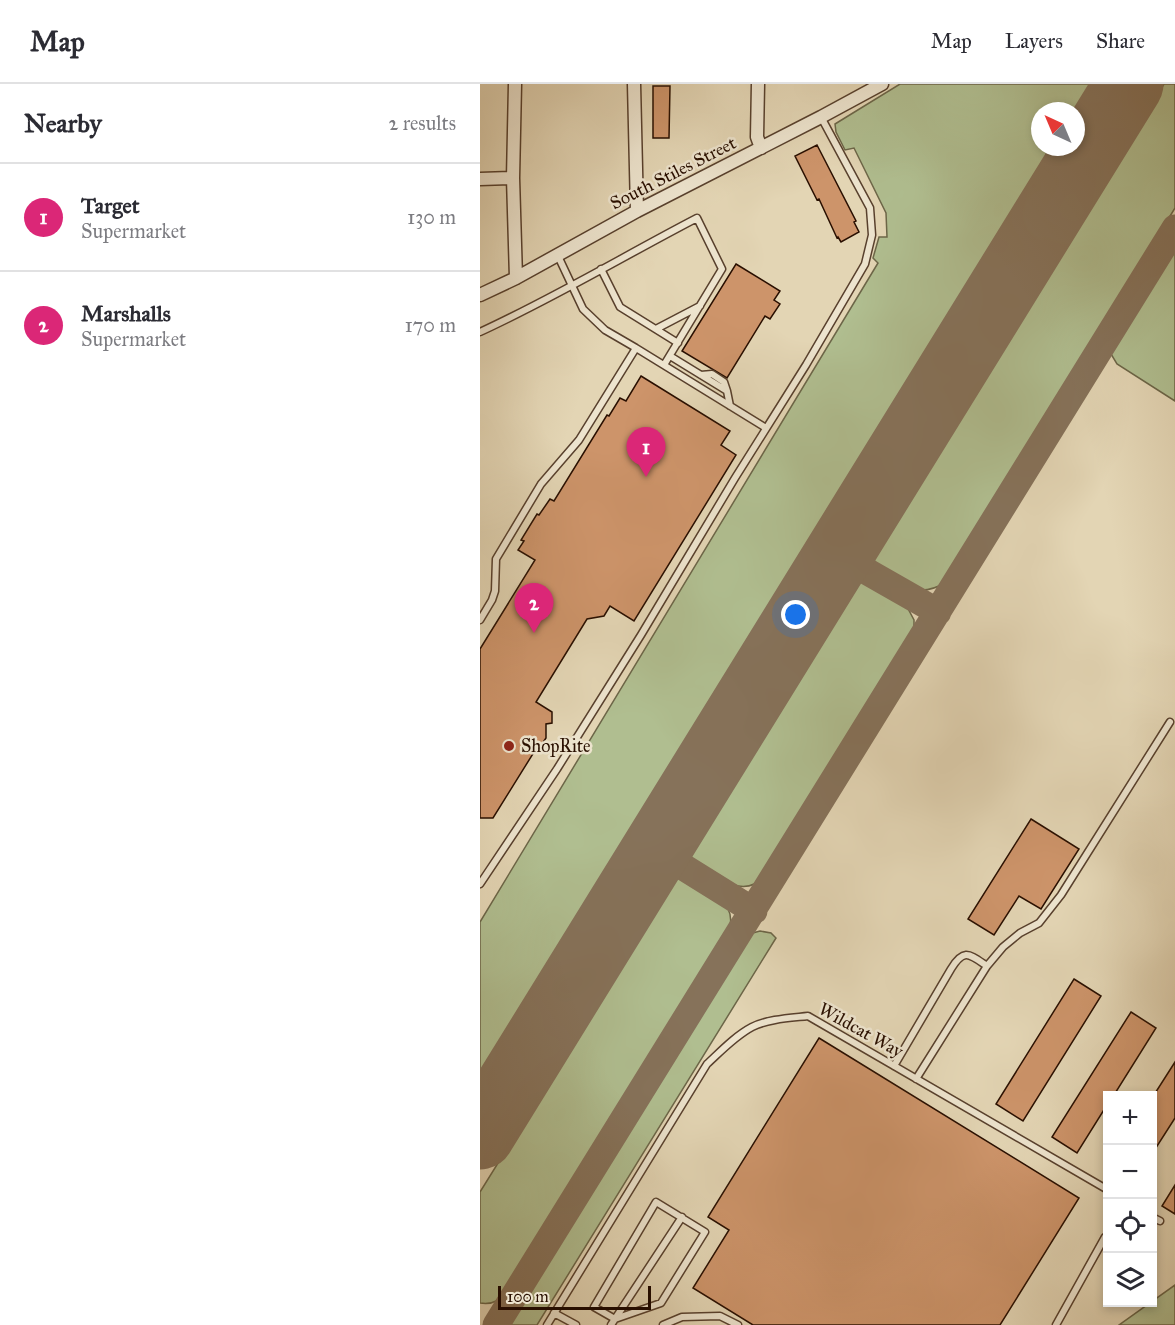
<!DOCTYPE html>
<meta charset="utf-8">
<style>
:root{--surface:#fff;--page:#f2f2f3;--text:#2b2b33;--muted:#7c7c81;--line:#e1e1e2;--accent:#db2777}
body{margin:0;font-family:"IM FELL Great Primer",serif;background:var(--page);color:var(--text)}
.controls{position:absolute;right:18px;bottom:18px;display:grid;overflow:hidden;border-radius:0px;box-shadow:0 3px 9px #0003}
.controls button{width:54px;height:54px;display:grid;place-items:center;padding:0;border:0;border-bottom:2px solid var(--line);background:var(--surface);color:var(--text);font:30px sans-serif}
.compass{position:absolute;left:551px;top:18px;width:54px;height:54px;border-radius:50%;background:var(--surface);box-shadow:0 3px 9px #0003;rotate:316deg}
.scale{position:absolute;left:18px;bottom:15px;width:153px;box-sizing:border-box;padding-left:6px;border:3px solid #290f00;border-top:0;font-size:16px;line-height:21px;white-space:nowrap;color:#290f00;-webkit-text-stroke:4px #ede4ce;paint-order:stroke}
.you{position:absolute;left:316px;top:531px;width:21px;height:21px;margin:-15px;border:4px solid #fff;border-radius:50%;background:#1a73e8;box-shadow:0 0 0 9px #1a73e833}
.badge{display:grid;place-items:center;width:39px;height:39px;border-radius:50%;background:var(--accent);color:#fff;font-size:20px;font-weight:700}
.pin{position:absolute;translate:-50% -50px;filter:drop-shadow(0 2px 3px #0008)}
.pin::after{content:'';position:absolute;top:32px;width:21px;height:18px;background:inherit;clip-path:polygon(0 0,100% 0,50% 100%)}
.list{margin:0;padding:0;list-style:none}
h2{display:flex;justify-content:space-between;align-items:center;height:78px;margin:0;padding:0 24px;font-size:26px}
h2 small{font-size:20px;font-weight:400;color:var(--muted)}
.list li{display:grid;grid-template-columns:39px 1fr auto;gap:18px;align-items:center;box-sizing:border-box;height:108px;padding:0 24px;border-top:2px solid var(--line)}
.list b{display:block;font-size:22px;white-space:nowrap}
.list p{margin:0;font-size:20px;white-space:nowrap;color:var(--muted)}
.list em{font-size:20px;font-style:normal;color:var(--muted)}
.icon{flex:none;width:33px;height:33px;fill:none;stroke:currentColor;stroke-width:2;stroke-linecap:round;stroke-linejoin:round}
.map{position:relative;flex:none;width:695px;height:1241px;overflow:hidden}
header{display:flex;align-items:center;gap:36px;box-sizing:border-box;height:84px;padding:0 30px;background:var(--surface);border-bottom:2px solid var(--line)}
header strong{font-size:28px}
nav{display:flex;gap:33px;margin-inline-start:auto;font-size:21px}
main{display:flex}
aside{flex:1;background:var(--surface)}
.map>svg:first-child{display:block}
.green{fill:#b0be90;stroke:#6c6648;stroke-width:1.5}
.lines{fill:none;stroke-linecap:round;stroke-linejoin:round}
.taxiway{stroke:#86725a;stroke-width:27}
.runway{stroke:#86725a;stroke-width:69}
.building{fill:#cd946a;stroke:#290f00;stroke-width:1.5}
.lane-casing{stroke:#58402d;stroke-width:9}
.street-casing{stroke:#58402d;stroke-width:15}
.lane{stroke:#ede4ce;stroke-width:6}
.street{stroke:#ede4ce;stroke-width:12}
.poi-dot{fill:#8f2418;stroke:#ede4ce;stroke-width:2}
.labels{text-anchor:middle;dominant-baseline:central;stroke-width:5;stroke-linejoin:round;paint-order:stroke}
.street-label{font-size:18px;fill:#290f00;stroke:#ede4ce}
.poi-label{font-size:18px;fill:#290f00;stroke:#ede4ce;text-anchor:start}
</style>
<header>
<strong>Map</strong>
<nav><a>Map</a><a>Layers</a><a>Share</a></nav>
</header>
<main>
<aside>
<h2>Nearby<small>2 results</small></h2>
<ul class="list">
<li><span class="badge">1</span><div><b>Target</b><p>Supermarket</p></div><em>130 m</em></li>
<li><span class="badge">2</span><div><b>Marshalls</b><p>Supermarket</p></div><em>170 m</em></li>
</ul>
</aside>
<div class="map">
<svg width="695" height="1241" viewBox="0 0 695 1241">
<rect width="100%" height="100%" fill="#e3d5b4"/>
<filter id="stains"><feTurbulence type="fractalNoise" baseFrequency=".00333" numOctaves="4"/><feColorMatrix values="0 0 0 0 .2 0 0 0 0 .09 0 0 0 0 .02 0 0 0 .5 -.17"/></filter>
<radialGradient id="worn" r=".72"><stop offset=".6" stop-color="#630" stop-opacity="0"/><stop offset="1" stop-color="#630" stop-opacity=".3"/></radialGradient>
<!-- green -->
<path class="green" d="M420 0H616L596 32V27H560V63H577L0 998V838L398 179 393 174 399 153H407L406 129 374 64 365 66 356 48 355 40Z
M684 0H695V124L465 499C458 503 450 506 442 506 432 505 395 482 392 473Z
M695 154V317L637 280 631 270 630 258Z
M382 494 426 521 434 536V549L284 792C263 818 231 789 210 776L208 772 378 496Z
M196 793C208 793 243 815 248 825 252 832 251 842 248 849L26 1208C20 1217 12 1221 0 1219V1108Z
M280 847 291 849 296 854 57 1241H25L260 858 269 850Z
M695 1201V1241H639Z"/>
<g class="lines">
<!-- taxiway -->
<path class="taxiway" d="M358 471 458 528
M176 766 274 827
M16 1241 695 144"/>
<!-- runway -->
<path class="runway" d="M0 1051 649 0"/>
</g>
<!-- building -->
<path class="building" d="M173 2H190L189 54H173Z
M337 61 376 137 374 138 379 148 361 158 358 153 357 154 339 115 337 116 315 72Z
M256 180 300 207 294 216 300 220 290 235 285 232 247 294 202 267Z
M161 292 250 347 241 361 256 371 154 537 130 522 124 532 107 535 56 618 72 628V639L66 640V654L62 660H59L13 734H0V565L55 476 38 466 44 457 41 456 57 430 59 431 70 415 74 417 127 331 129 332 140 314 146 317Z
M551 735 599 765 561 825 539 812 514 851 488 835Z
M594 895 621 912 543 1037 516 1020Z
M651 928 676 944 634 1011H627V1021L597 1069 572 1053Z
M339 954 599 1114 520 1241H273L213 1204 249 1146 228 1133Z
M695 978V1034L672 1070V1014Z
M695 1101V1130L682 1122Z"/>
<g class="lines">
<defs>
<path id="lane" d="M121 185 140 223 198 259
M176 245 220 222
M0 248C74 214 144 172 217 134L242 185 184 281
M156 264 286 344
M190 272 247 307 250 322
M221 291 232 290 244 298 247 307
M0 536 12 516 15 507 16 475 61 400 99 356 156 264 125 246 103 225 78 172
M0 800 77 685 161 551 255 394 326 281 385 180 392 151 390 124 341 33
M414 982 471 885C484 864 489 870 507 882
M436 995 507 882 523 863 540 849 559 839 581 811 690 638
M176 1118 225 1148 181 1219 135 1235 114 1223Z
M672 1133 680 1137
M74 1229 96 1241
M67 1241 227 980C241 967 255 952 272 943 288 935 310 934 328 932L628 1106
M131 1241 202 1133
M183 1241 202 1233 240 1232 258 1241
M576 1241 625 1153"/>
<path id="street" d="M35 0 33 94 36 194
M154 0 157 127
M278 0 277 53 281 64
M0 95 33 94
M0 211 36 194 157 127 341 33 402 0"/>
</defs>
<!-- lane casing -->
<use href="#lane" class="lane-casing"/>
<!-- street casing -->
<use href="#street" class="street-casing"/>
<!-- lane -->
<use href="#lane" class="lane"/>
<!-- street -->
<use href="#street" class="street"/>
</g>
<!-- markers -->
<circle class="poi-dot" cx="29" cy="662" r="6"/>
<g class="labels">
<!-- street labels -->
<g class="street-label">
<text transform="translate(193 89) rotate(-27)">South Stiles Street</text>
<text transform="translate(381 946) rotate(29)">Wildcat Way</text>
</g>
<!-- poi labels -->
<g class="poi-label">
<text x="41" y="662">ShopRite</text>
</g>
</g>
<rect width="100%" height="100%" filter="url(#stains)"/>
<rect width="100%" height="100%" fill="url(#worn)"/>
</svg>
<div class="controls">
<button>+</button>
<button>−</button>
<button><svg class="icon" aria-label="locate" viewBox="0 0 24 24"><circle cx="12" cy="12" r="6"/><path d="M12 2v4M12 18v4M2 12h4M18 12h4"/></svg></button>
<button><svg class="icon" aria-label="layers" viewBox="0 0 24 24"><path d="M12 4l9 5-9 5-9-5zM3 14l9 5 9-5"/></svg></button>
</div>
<svg class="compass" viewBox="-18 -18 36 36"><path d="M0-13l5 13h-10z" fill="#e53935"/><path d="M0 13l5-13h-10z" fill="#7c7c81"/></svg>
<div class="scale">100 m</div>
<div class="you"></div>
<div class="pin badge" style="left:166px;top:393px">1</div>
<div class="pin badge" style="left:54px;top:549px">2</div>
</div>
</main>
